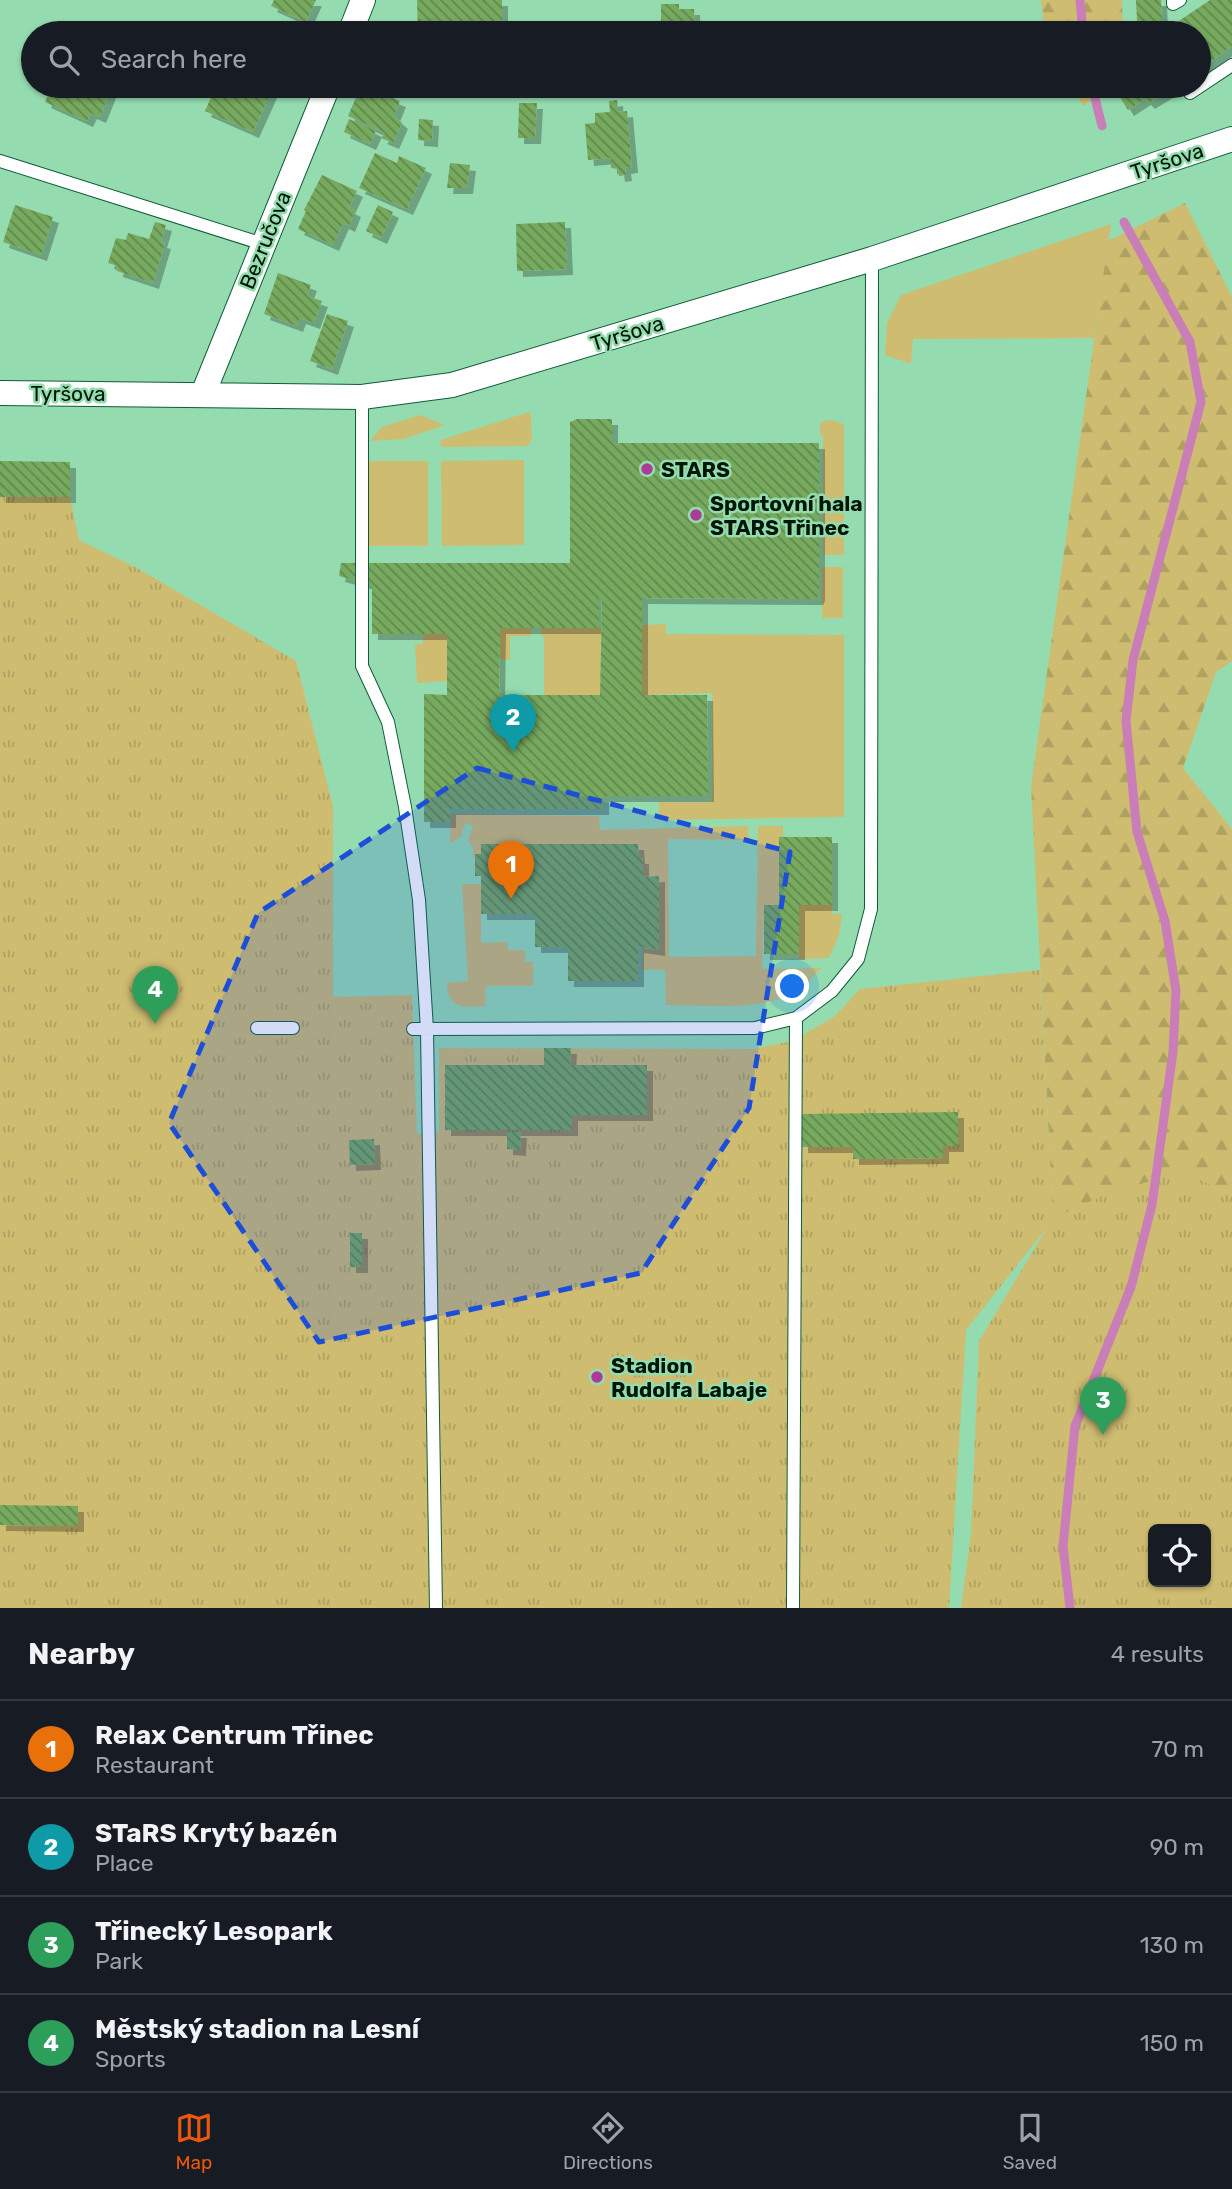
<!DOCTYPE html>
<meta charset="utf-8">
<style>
:root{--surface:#171b24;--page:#242831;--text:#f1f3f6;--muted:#9ea1a6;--line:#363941;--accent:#ea580c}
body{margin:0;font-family:Rubik,sans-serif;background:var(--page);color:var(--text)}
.controls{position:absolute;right:21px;bottom:21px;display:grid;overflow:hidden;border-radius:10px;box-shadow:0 2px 5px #0004}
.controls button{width:63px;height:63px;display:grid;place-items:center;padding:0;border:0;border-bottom:2px solid var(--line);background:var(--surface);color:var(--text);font:35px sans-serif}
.you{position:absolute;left:793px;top:987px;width:24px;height:24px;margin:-18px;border:5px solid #fff;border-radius:50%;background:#1a73e8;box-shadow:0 0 0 10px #1a73e833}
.badge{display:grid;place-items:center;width:46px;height:46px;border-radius:50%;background:var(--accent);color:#fff;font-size:23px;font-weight:700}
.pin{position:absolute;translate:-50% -58px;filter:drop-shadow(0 2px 4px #0008)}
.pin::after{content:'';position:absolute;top:37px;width:24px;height:21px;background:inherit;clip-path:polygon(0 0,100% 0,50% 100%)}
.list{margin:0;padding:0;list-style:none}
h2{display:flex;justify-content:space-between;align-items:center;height:91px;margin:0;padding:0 28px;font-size:30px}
h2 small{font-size:23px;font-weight:400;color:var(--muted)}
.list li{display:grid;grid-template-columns:46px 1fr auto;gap:21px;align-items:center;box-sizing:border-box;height:98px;padding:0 28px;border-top:2px solid var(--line)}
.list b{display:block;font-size:26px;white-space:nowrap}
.list p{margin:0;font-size:23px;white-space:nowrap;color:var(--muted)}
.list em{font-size:23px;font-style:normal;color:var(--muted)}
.icon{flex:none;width:38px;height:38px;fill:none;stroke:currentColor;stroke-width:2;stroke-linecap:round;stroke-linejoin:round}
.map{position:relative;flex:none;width:1232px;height:1608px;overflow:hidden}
.search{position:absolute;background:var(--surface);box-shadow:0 2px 5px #0004;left:21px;right:21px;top:21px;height:77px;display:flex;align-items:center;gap:18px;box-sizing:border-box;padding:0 24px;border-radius:38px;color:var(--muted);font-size:26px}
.sheet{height:483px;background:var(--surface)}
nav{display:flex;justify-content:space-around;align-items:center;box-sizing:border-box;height:98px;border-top:2px solid var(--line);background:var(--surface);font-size:19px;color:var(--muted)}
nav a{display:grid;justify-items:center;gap:4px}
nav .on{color:var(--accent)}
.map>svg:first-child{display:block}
.grass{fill:#cebc71}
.forest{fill:url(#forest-firs)}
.park{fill:url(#park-tufts);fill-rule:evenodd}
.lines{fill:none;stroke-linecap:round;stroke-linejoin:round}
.stream{stroke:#c97eb7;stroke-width:9}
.building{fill:url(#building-back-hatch);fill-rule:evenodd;filter:url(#shadow)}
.lane-casing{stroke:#0f5d37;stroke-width:14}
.street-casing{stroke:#0f5d37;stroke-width:26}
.lane{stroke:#fff;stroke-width:12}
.street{stroke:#fff;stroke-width:24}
.marked{fill:#1d4ed8;fill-opacity:0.2;stroke:#1d4ed8;stroke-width:5;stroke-dasharray:14 9;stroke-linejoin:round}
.poi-dot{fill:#ac3b97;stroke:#94dcaf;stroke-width:2.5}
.labels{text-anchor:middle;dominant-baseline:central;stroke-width:5;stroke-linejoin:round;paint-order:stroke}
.street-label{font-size:21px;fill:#001607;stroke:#94dcaf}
.poi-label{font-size:21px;font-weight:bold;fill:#001607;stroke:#94dcaf;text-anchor:start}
</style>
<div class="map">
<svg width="1232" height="1608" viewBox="0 0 1232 1608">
<defs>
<pattern id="forest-firs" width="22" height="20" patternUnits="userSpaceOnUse" patternTransform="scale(1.75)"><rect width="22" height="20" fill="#cebc71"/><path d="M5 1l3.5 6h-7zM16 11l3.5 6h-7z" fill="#afa160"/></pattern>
<pattern id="park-tufts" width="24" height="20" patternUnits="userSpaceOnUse" patternTransform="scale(1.75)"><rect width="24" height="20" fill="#cebc71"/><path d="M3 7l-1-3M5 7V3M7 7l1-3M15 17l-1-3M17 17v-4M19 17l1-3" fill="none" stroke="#afa160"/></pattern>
<pattern id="building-back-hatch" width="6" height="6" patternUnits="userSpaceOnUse" patternTransform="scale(1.75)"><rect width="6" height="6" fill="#77a95e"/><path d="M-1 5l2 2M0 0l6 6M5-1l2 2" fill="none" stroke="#5f894c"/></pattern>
<filter id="shadow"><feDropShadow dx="6" dy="6" stdDeviation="0" flood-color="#0004"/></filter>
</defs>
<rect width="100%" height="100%" fill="#94dcaf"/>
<!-- grass -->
<path class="grass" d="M1111 224 1094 338 913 339 911 364 885 355 887 323 901 295Z
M529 412 531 415 532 439 528 446 443 447 440 445 441 440Z
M420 415 445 425 404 439 370 441 382 427Z
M832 420 844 424V555H823V435H820V424L823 421Z
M524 460V545L442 546 441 461Z
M369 461H428V546H369Z
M822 567H843V618H822Z
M666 624V634L844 635V817L659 820V802H712V693L642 695V625Z
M500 628H531V636H510V660L500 659Z
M541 628H601L600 695H544V637L541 636Z
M423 634H447V681L417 683 415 644H423Z
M451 814 599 816 600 830 748 826 749 840 668 839 669 957 756 956 758 826H783V837H779V905H764L762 969 821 968C813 977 804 987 792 993 759 1012 703 1005 666 1005L665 970H642L643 947 659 950V876L643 877V858H639L638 844H481V854L473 857V847L468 841 473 826 465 823 461 837 450 843Z
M462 884H481V943L507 942 508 950H525V962H533V986H486L485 1006C463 1007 448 1010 447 983L468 981Z
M799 905H832V914H842L839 935 829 958 799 959Z"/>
<!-- forest -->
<path class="forest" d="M1041 0H1122L1123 33H1045Z
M1068 86H1105L1084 106Z
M1185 203 1232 297V661L1216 672 1183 768 1232 829V1194L1182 1172 1053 1219 1031 786 1108 241Z"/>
<!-- park -->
<path class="park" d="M0 462H70V497L79 540 137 568 296 661 333 806V997L412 995 417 1134 439 1132V1048L753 1049 792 1041 834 1017 860 989 1040 970 1053 1218 1109 1193 1182 1172 1232 1194V1608H961L971 1534 979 1341 1048 1226 966 1330 949 1608H0ZM1153 1529H1206V1582H1153Z"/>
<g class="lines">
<!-- stream -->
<path class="stream" d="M1080 0 1083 33
M1092 86 1102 126
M1070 1608 1063 1546 1075 1426 1131 1287 1152 1205 1173 1052 1176 991 1165 921 1137 832 1126 721 1133 660 1201 402 1190 342 1124 222"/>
</g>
<!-- building -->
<path class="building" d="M274 0H316L306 22 271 6Z
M417 0H502V24H464V33H418Z
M1136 0H1161L1162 21H1137Z
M1210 0H1232V46L1199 70V33H1161Z
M661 4H679V9H694L695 33H661Z
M52 86H103L111 90 100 117 91 113 87 121 45 102Z
M216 86H262L272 90 253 132 205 111Z
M361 86 400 101 394 116 402 123 393 143 381 138 385 133 348 116Z
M1117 86H1177L1149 103 1145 99 1128 110 1114 88Z
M617 100 618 112 627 111 632 167 625 168 626 175 619 176 618 169 611 168V158L588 160 585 124 595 123V113L610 112 609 101Z
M519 103H537L535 138H518Z
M349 119 376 131 370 144 344 132Z
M419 119 433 120 432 141 418 140Z
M375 153 397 163 399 156 426 168 407 209 359 188Z
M450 163 470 165 467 188H447Z
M322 175 357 191 349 208 355 211 349 226 343 223 333 245 298 229 306 211 304 210Z
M15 205 53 217 41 255 3 242Z
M378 205 393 212 381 238 366 231Z
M155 222 166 225 161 242 165 243 153 283 117 271 118 266 108 263 116 238 126 240 128 233 149 239Z
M565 222 567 269 517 271 516 224Z
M278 273 311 285 307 296 322 301 314 323 300 318 297 326 264 314Z
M327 314 348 321 332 369 310 361Z
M577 419H612V443H819V595L817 599 642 598V695H707L708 796H603V809H450V822H424V694L447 695V634H372V585L339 576 341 563H570V422ZM599 598H602L600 695H499L500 628H599Z
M0 461 70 462V497H0Z
M779 837H832V905H799V954H764V905H779Z
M481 844H638L639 858H643V877L659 876V950L638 947V981H568V947H535V914H481V876H475V854H481Z
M544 1048H571L570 1065H647V1115H572V1130H445V1065H544Z
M958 1112V1146H943V1158L853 1159V1147H802V1114Z
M507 1132H521L520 1150 507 1149Z
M374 1139 375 1164 350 1165 349 1140Z
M350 1233H362V1267H350Z
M0 1505 78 1506V1526L0 1525Z"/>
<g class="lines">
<defs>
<path id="lane" d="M1173 0V4L1180 0
M1190 93 1232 65
M0 161 263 244
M362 397V666L388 722 405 807 419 900 427 1030 436 1608
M257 1028H293
M413 1029 755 1028 796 1018 832 991 858 959 871 909 872 259
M793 1608 796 1018"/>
<path id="street" d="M350 33 363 0
M0 393 362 397 452 385 872 259 1232 139
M203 394 328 86"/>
</defs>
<!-- lane casing -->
<use href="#lane" class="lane-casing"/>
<!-- street casing -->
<use href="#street" class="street-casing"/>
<!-- lane -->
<use href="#lane" class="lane"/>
<!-- street -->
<use href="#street" class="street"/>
</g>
<!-- marked area -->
<path class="marked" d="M477 768 790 852 749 1108 641 1273 319 1342 169 1123 258 913Z"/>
<!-- markers -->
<g class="poi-dot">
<circle cx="647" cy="469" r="7"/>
<circle cx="696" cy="515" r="7"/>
<circle cx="597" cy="1377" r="7"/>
</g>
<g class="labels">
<!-- street labels -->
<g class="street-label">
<text transform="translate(1167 161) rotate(-18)">Tyršova</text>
<text transform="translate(265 240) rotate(-68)">Bezručova</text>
<text transform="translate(627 333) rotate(-17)">Tyršova</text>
<text x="68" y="393">Tyršova</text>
</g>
<!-- poi labels -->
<g class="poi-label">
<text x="661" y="469">STARS</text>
<text x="710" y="503">Sportovní hala<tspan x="710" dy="24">STARS Třinec</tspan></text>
<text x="611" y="1365">Stadion<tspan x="611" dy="24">Rudolfa Labaje</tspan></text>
</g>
</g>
</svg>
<div class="controls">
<button><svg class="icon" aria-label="locate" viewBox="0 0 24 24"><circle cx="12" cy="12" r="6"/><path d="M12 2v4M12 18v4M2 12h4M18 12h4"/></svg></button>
</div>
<div class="you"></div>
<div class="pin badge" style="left:511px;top:899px;background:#e8710a">1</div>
<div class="pin badge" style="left:513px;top:752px;background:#0f9aa8">2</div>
<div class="pin badge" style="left:1103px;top:1435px;background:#2e9e5b">3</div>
<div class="pin badge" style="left:155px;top:1024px;background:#2e9e5b">4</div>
<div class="search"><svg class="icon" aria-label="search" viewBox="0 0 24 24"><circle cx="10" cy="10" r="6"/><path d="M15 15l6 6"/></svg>Search here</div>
</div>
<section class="sheet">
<h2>Nearby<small>4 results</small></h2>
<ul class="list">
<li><span class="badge" style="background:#e8710a">1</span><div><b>Relax Centrum Třinec</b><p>Restaurant</p></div><em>70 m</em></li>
<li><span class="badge" style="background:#0f9aa8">2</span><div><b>STaRS Krytý bazén</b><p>Place</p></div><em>90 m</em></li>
<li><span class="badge" style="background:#2e9e5b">3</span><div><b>Třinecký Lesopark</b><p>Park</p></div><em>130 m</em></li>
<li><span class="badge" style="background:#2e9e5b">4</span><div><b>Městský stadion na Lesní</b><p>Sports</p></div><em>150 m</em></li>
</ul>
</section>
<nav>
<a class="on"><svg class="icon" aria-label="map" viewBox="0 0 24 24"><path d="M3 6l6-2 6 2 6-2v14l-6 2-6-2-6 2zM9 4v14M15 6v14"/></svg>Map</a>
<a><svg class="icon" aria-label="directions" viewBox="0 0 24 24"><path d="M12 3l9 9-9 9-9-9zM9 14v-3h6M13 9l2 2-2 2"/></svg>Directions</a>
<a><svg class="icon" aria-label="saved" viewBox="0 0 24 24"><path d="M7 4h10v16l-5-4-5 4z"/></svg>Saved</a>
</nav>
